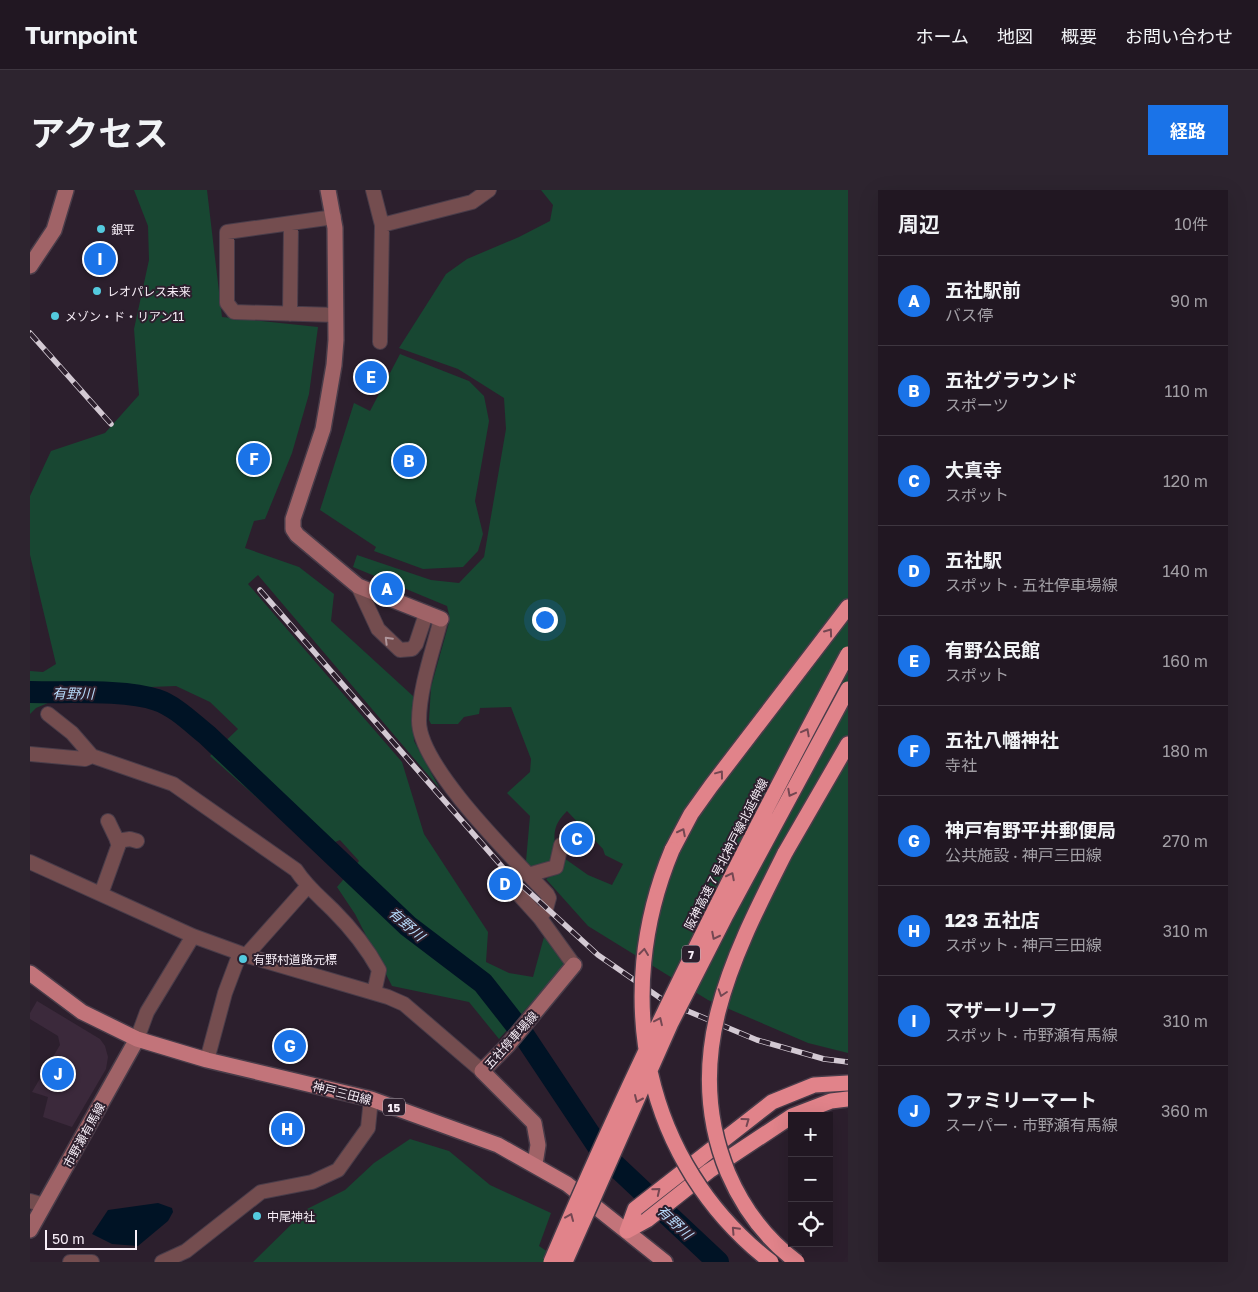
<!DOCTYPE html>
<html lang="ja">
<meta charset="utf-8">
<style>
:root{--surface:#211722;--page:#2d242f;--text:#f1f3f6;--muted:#a29fa5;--line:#3e3640;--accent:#1a73e8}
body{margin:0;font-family:"Golos Text","Noto Sans JP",sans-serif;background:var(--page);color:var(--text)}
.controls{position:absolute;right:15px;bottom:15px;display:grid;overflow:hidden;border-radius:0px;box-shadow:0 5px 20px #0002}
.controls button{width:45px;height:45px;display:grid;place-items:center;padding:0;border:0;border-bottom:1px solid var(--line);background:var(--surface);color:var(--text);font:25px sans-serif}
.scale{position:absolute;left:15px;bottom:12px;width:92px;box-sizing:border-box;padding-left:5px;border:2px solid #f8eff8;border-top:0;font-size:14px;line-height:18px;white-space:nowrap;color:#f8eff8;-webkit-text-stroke:4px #2c1f2d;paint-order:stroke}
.you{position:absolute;left:514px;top:429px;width:18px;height:18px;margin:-12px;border:4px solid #fff;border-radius:50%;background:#1a73e8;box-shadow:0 0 0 8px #1a73e833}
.badge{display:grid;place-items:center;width:32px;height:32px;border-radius:50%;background:var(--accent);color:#fff;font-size:16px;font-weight:700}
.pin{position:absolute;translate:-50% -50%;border:2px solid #fff;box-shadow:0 1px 5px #0006}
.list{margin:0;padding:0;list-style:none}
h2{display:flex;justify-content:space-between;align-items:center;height:65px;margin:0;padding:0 20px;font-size:21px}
h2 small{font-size:16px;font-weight:400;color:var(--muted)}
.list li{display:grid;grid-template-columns:32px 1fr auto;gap:15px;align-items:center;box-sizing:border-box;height:90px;padding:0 20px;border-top:1px solid var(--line)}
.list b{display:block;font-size:19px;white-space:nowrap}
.list p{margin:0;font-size:16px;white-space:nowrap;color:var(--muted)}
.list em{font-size:16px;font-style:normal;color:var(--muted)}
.icon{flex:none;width:28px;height:28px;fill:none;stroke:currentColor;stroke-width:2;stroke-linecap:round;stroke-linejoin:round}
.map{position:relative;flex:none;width:818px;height:1072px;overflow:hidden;border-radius:0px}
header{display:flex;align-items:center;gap:30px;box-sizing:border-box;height:70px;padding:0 25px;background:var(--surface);border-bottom:1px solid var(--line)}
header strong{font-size:24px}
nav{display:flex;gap:28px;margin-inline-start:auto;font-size:18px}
.intro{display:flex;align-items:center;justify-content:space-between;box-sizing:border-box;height:120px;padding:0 30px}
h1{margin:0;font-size:35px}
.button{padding:12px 22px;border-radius:0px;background:var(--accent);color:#fff;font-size:18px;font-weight:700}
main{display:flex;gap:30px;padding:0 30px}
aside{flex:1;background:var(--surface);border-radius:0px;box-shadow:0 5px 20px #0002}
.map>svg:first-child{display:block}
.built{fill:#3b293b}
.green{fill:#184732}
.water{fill:#001325}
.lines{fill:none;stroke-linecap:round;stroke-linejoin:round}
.river{stroke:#001325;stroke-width:22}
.street-casing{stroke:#493c49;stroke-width:16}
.secondary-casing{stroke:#493c49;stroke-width:18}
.primary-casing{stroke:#493c49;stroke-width:18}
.highway-casing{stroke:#493c49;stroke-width:18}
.street{stroke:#744d4f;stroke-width:14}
.secondary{stroke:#a06367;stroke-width:15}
.primary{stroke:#c2747a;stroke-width:15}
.highway{stroke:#e1838a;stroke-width:15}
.rail-casing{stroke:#d3c9d3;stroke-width:5.5}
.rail{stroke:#2c1f2d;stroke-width:4;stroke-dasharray:11;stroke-linecap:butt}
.highway-bridge-casing{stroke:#493c49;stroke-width:18;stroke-linecap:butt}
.highway-bridge{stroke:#e1838a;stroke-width:15}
.oneway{stroke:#744752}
.oneway2{stroke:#af969b}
.poi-dot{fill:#54cade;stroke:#2c1f2d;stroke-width:2}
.labels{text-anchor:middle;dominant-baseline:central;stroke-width:4;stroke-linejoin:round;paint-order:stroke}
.shield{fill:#2c1f2d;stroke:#bbb1bb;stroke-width:1}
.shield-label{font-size:11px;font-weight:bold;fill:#f8eff8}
.poi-label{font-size:12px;fill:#f8eff8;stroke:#2c1f2d;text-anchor:start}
.street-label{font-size:12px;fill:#f8eff8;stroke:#2c1f2d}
.water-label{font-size:14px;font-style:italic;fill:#b6d9f9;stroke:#2c1f2d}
</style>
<header>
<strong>Turnpoint</strong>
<nav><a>ホーム</a><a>地図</a><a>概要</a><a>お問い合わせ</a></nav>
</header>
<div class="intro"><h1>アクセス</h1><a class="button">経路</a></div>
<main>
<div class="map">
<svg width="818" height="1072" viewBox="0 0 818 1072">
<rect width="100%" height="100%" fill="#2c1f2d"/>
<!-- built -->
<path class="built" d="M7 811 70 849 75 856 78 867 76 879 42 937 13 927 18 907 2 902 30 855 28 846 0 829V823Z"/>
<!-- green -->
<path class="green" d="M104 0H177L192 127 288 137 279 204 262 263 235 329 224 331 215 358 269 377 304 404 301 431 383 506 384 551 410 599 228 385 218 394 372 572 394 644 458 742 456 772 479 783 503 787 514 747 537 773 469 849 439 812 362 796 325 724 307 697 329 671 310 650 286 660 180 566 208 539 180 512 146 496 94 498 68 511 25 510 6 518 0 524V481L13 482 26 474 0 365V306L21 261 75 243 109 205 104 139 119 70 118 36Z
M511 0H818V863L778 853 678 810 558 736 516 689 528 682 534 668 558 685 582 695 593 674 575 665 573 659 537 621C517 641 529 648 522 672L503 679 496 671 500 626 477 603 500 582 501 569 481 517 450 518 449 524 434 527 428 534H401L399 530 401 497 420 429 417 416 323 377 327 365 401 390 429 393 454 367 476 239 474 208 428 179 369 158 416 84 437 69 489 47 520 31 523 15Z
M370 164 439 191 454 206 459 231 445 311 453 344 448 361 433 377 393 379 344 361 346 357 290 320 324 213 340 221Z
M380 949 419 961 460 995 521 1023 509 1056 533 1072H223L277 1019 315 1000 344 973Z"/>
<!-- water -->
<path class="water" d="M128 1013 142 1018 143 1022 138 1031 108 1056 82 1054 62 1044 78 1020Z"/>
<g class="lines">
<!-- river -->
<path class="river" d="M0 502C35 503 95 499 127 510 145 516 162 533 177 545L378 736 453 793 493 844 573 964 688 1072"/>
<defs>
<path id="street" d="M343 0 352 35 350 152
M304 27 197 42V113L204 122 306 125
M352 35 442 12 459 0
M260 124 261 35
M328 396 348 439 370 460 382 459 386 454 396 424
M411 429C403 460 389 499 389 531 389 577 484 669 517 704L519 708 516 719 510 728 544 775
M18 524 42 543 62 566 143 594 266 680C277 697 290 707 303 720 321 738 337 758 349 780L344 803
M0 564 55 569 62 566
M87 651 100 649 107 651
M0 672 163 746 218 766 358 807 374 814 452 881
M498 685 526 677 531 655
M483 698 510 728
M71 704 89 654 78 631
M218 766 220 761 277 697
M107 849 117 822 163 746
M177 870 195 803 210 763
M0 1011 14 1015
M40 1072H62
M132 1072 156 1061 231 1002 282 992 308 980 338 938 341 909"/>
<path id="secondary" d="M298 0 305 38 306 150 304 175 293 239 263 329V339L267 345 328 396 411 429
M0 76 24 40 36 0
M505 974 508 955 504 933 452 881 477 856 544 775
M0 1040 107 849"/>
<path id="primary" d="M0 783 52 822 107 849 177 870 341 909 468 955 537 994 635 1072"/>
<path id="highway" d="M642 660 661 624 681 596 818 417
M755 663 818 554
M762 926 801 911 818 909
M597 1041 605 1019 742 912 784 895 818 893
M597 1041 617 1030 679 981 762 926"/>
</defs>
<!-- street casing -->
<use href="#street" class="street-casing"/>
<!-- secondary casing -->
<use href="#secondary" class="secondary-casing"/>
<!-- primary casing -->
<use href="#primary" class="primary-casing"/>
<!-- highway casing -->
<use href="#highway" class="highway-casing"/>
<!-- street -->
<use href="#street" class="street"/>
<!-- secondary -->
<use href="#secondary" class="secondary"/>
<!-- primary -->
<use href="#primary" class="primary"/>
<!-- highway -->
<use href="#highway" class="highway"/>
<defs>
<path id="rail" d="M0 143 81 234
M230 400 475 680 568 765 636 812 727 850 794 869 818 872"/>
</defs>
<!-- rail casing -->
<use href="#rail" class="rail-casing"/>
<!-- rail -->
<use href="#rail" class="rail"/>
<defs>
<path id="highway-bridge" d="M642 660C581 806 613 973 741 1072
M755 663C703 766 650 867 698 983 713 1018 736 1049 767 1072
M521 1072C609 864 711 663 818 464
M535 1072 641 833 695 727 818 499"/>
</defs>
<!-- highway-bridge casing -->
<use href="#highway-bridge" class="highway-bridge-casing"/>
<!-- highway-bridge -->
<use href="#highway-bridge" class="highway-bridge"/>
</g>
<!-- one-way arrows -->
<defs><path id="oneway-chevron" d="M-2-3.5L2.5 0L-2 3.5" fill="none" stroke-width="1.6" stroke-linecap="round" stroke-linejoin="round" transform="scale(1.25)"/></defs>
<g class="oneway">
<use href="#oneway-chevron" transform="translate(799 442) rotate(-54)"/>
<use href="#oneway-chevron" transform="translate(776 542) rotate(-62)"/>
<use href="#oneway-chevron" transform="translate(690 584) rotate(-53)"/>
<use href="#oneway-chevron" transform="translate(761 603) rotate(118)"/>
<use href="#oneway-chevron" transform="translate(652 642) rotate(-63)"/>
<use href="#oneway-chevron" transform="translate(701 686) rotate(-63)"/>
<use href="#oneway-chevron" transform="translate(685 746) rotate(117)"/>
<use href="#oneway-chevron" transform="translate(614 762) rotate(-83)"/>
<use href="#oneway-chevron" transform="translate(692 803) rotate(108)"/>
<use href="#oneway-chevron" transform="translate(629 831) rotate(-65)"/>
<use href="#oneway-chevron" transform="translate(608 909) rotate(114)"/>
<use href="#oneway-chevron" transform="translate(716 931) rotate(-36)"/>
<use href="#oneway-chevron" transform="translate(627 1001) rotate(-39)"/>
<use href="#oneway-chevron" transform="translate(540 1027) rotate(-67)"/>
<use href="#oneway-chevron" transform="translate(705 1040) rotate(-133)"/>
</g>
<use class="oneway2" href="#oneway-chevron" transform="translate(358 450) rotate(-135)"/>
<!-- markers -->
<g class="poi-dot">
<circle cx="71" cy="39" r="5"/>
<circle cx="67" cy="101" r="5"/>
<circle cx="25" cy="126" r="5"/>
<circle cx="213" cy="769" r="5"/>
<circle cx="227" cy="1026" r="5"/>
</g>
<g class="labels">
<!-- shield labels -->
<g class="shield">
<rect x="652" y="755.5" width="18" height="17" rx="4"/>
<rect x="353" y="908.5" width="22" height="17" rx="4"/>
</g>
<g class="shield-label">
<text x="661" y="764">7</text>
<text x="364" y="917">15</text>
</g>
<!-- poi labels -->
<g class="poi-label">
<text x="81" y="39">銀平</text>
<text x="77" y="101">レオパレス未来</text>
<text x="35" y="126">メゾン・ド・リアン11</text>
<text x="223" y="769">有野村道路元標</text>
<text x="237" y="1026">中尾神社</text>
</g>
<!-- street labels -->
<g class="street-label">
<text transform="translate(696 664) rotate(-63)">阪神高速７号北神戸線北延伸線</text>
<text transform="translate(481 850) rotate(-48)">五社停車場線</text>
<text transform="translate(312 903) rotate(14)">神戸三田線</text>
<text transform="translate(54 945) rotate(-61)">市野瀬有馬線</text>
</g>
<!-- water labels -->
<g class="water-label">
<text transform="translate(43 503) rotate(1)">有野川</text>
<text transform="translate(377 734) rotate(41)">有野川</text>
<text transform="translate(645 1032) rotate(43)">有野川</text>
</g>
</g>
</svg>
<div class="controls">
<button>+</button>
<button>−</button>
<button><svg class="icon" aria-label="locate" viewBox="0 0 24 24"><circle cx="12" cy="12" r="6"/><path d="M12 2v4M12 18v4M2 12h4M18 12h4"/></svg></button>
</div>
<div class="scale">50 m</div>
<div class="you"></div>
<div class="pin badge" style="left:357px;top:399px">A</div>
<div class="pin badge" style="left:379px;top:271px">B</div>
<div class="pin badge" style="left:547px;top:649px">C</div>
<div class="pin badge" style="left:475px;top:694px">D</div>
<div class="pin badge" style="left:341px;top:187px">E</div>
<div class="pin badge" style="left:224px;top:269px">F</div>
<div class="pin badge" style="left:260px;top:856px">G</div>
<div class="pin badge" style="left:257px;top:939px">H</div>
<div class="pin badge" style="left:70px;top:69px">I</div>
<div class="pin badge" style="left:28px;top:884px">J</div>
</div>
<aside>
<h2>周辺<small>10件</small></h2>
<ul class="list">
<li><span class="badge">A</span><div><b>五社駅前</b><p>バス停</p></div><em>90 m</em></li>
<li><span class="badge">B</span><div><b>五社グラウンド</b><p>スポーツ</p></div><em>110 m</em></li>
<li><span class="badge">C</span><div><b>大真寺</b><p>スポット</p></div><em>120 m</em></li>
<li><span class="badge">D</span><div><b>五社駅</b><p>スポット · 五社停車場線</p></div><em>140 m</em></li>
<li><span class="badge">E</span><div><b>有野公民館</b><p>スポット</p></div><em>160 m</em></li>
<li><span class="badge">F</span><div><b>五社八幡神社</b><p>寺社</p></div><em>180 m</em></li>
<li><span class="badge">G</span><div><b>神戸有野平井郵便局</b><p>公共施設 · 神戸三田線</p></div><em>270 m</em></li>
<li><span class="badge">H</span><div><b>123 五社店</b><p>スポット · 神戸三田線</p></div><em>310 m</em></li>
<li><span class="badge">I</span><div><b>マザーリーフ</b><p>スポット · 市野瀬有馬線</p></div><em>310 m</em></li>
<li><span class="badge">J</span><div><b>ファミリーマート</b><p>スーパー · 市野瀬有馬線</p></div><em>360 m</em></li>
</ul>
</aside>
</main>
